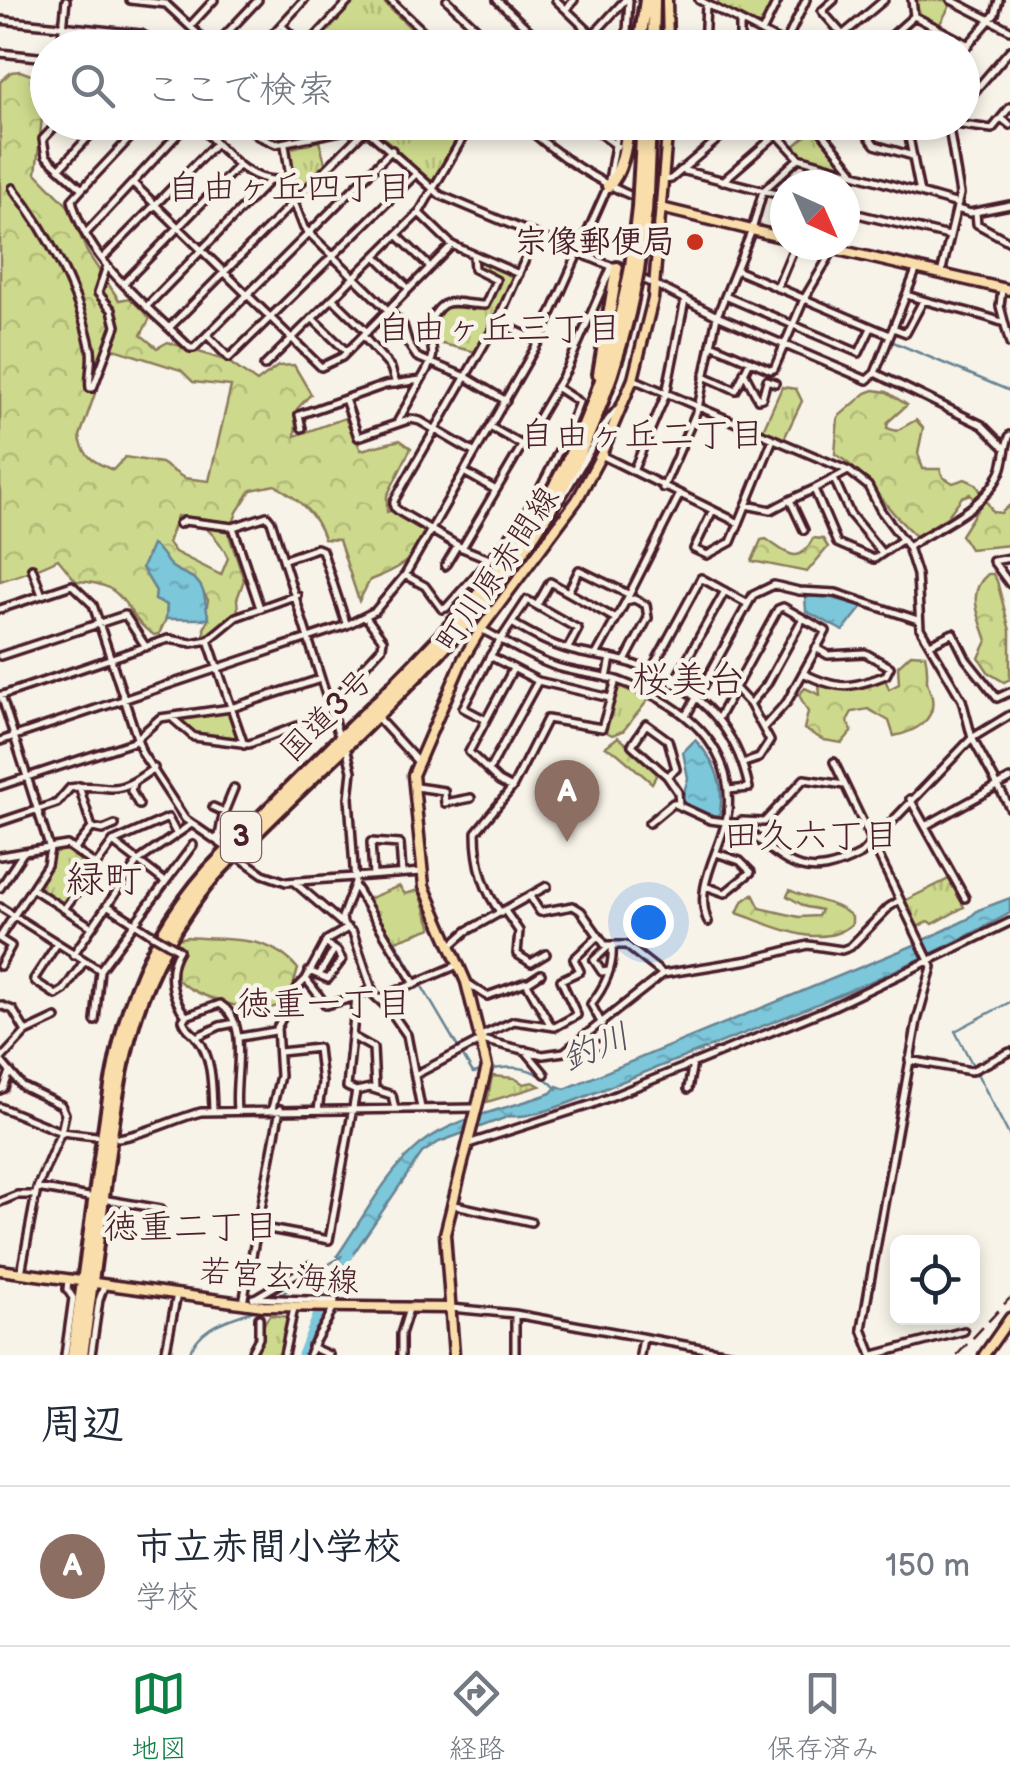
<!DOCTYPE html>
<html lang="ja">
<meta charset="utf-8">
<style>
:root{--surface:#fff;--page:#f6f6f7;--text:#1f2937;--muted:#747a83;--line:#e0e1e3;--accent:#0b8043}
body{margin:0;font-family:"Balsamiq Sans","Klee One",sans-serif;background:var(--page);color:var(--text)}
.controls{position:absolute;right:30px;bottom:30px;display:grid;overflow:hidden;border-radius:15px;box-shadow:0 5px 15px #0003}
.controls button{width:90px;height:90px;display:grid;place-items:center;padding:0;border:0;border-bottom:2px solid var(--line);background:var(--surface);color:var(--text);font:50px sans-serif}
.compass{position:absolute;left:770px;top:170px;width:90px;height:90px;border-radius:50%;background:var(--surface);box-shadow:0 5px 15px #0003;rotate:135deg}
.you{position:absolute;left:648px;top:922px;width:35px;height:35px;margin:-25px;border:8px solid #fff;border-radius:50%;background:#1a73e8;box-shadow:0 0 0 15px #1a73e833}
.badge{display:grid;place-items:center;width:65px;height:65px;border-radius:50%;background:var(--accent);color:#fff;font-size:32px;font-weight:700}
.pin{position:absolute;translate:-50% -82px;filter:drop-shadow(0 2px 5px #0008)}
.pin::after{content:'';position:absolute;top:52px;width:35px;height:30px;background:inherit;clip-path:polygon(0 0,100% 0,50% 100%)}
.list{margin:0;padding:0;list-style:none}
h2{display:flex;justify-content:space-between;align-items:center;height:130px;margin:0;padding:0 40px;font-size:42px}
h2 small{font-size:32px;font-weight:400;color:var(--muted)}
.list li{display:grid;grid-template-columns:65px 1fr auto;gap:30px;align-items:center;box-sizing:border-box;height:160px;padding:0 40px;border-top:2px solid var(--line)}
.list b{display:block;font-size:38px;white-space:nowrap}
.list p{margin:0;font-size:32px;white-space:nowrap;color:var(--muted)}
.list em{font-size:32px;font-style:normal;color:var(--muted)}
.icon{flex:none;width:55px;height:55px;fill:none;stroke:currentColor;stroke-width:2;stroke-linecap:round;stroke-linejoin:round}
.map{position:relative;flex:none;width:1010px;height:1355px;overflow:hidden}
.search{position:absolute;background:var(--surface);box-shadow:0 5px 15px #0003;left:30px;right:30px;top:30px;height:110px;display:flex;align-items:center;gap:25px;box-sizing:border-box;padding:0 35px;border-radius:55px;color:var(--muted);font-size:38px}
.sheet{height:290px;background:var(--surface)}
nav{display:flex;justify-content:space-around;align-items:center;box-sizing:border-box;height:140px;border-top:2px solid var(--line);background:var(--surface);font-size:28px;color:var(--muted)}
nav a{display:grid;justify-items:center;gap:5px}
nav .on{color:var(--accent)}
.map>svg:first-child{display:block}
.forest{fill:url(#forest-crowns);stroke:#8c7c5c;stroke-width:2.5;fill-rule:evenodd}
.park{fill:url(#park-tufts);stroke:#8c7c5c;stroke-width:2.5}
.water{fill:url(#water-ripples);stroke:#678494;stroke-width:2.5}
.lines{fill:none;stroke-linecap:round;stroke-linejoin:round}
.stream{stroke:#678494;stroke-width:2.5}
.river{stroke:#7bc7da;stroke-width:9}
.minor-casing{stroke:#4a1f2b;stroke-width:12}
.major-casing{stroke:#4a1f2b;stroke-width:15}
.highway-casing{stroke:#4a1f2b;stroke-width:18}
.minor{stroke:#f7f3e8;stroke-width:5}
.major{stroke:#f9deab;stroke-width:8}
.highway{stroke:#f9deab;stroke-width:10}
.rail{stroke:#4a1f2b;stroke-width:2.5;stroke-dasharray:15 8;stroke-linecap:butt}
.minor-bridge-casing{stroke:#4a1f2b;stroke-width:12;stroke-linecap:butt}
.highway-bridge-casing{stroke:#4a1f2b;stroke-width:18;stroke-linecap:butt}
.minor-bridge{stroke:#f7f3e8;stroke-width:5}
.highway-bridge{stroke:#f9deab;stroke-width:10}
.poi-dot{fill:#c8321e;stroke:#f7f3e8;stroke-width:4}
.labels{text-anchor:middle;dominant-baseline:central;stroke-width:9;stroke-linejoin:round;paint-order:stroke}
.shield{fill:#f7f3e8;stroke:#7e5f64;stroke-width:2.5}
.shield-label{font-size:30px;font-weight:bold;fill:#4a1f2b}
.poi-label{font-size:32px;font-weight:bold;fill:#4a1f2b;stroke:#f7f3e8;text-anchor:end}
.street-label{font-size:32px;fill:#4a1f2b;stroke:#f7f3e8}
.neighbourhood-label{font-size:35px;fill:#4a1f2b;stroke:#f7f3e8}
.water-label{font-size:35px;font-style:italic;fill:#595160;stroke:#f7f3e8}
.quarter-label{font-size:38px;fill:#4a1f2b;stroke:#f7f3e8}
</style>
<div class="map">
<svg width="1010" height="1355" viewBox="0 0 1010 1355">
<defs>
<pattern id="forest-crowns" width="20" height="18" patternUnits="userSpaceOnUse" patternTransform="scale(2.5)"><rect width="20" height="18" fill="#cdd98c"/><path d="M2 6a3 3 0 1 1 6 0M12 15a3 3 0 1 1 6 0" fill="none" stroke="#b2ba79"/></pattern>
<pattern id="park-tufts" width="24" height="20" patternUnits="userSpaceOnUse" patternTransform="scale(2.5)"><rect width="24" height="20" fill="#cdd98c"/><path d="M3 7l-1-3M5 7V3M7 7l1-3M15 17l-1-3M17 17v-4M19 17l1-3" fill="none" stroke="#b2ba79"/></pattern>
<pattern id="water-ripples" width="26" height="14" patternUnits="userSpaceOnUse" patternTransform="scale(2.5)"><rect width="26" height="14" fill="#7bc7da"/><path d="M2 4q2-2 4 0t4 0M15 11q2-2 4 0t4 0" fill="none" stroke="#6caabb"/></pattern>
</defs>
<rect width="100%" height="100%" fill="#f7f3e8"/>
<filter id="ink" filterUnits="userSpaceOnUse"><feTurbulence type="fractalNoise" baseFrequency=".01" numOctaves="2"/><feDisplacementMap in="SourceGraphic" scale="20" xChannelSelector="R" yChannelSelector="G"/><feConvolveMatrix kernelMatrix="1 2 1 2 8 2 1 2 1" color-interpolation-filters="sRGB"/></filter>
<g filter="url(#ink)">
<!-- forest -->
<path class="forest" d="M20 71 34 76 45 91 36 173 68 206 87 252 119 300 130 298 150 318 141 335 157 348 168 342 227 361 257 382 278 366 294 365 311 394 297 409 295 436 345 418 361 450 400 440 411 448 387 496V512L399 509 417 519 426 537C412 562 396 570 370 580L359 601 339 540 324 539C316 513 298 499 275 485L251 490 237 512 229 535 244 580 237 599 238 611 214 634 205 636 204 629 209 617 206 610 208 600 195 579 147 555 144 571 156 591 155 600 167 605 166 619 159 634 154 635C120 614 133 583 76 581L58 559C39 569 20 575 0 581V82L11 72ZM111 348 181 370 193 382 231 386 209 481 184 478 161 463 125 457 113 470C96 463 82 457 80 436ZM177 516C200 517 219 538 228 558L221 575 175 552 168 543Z
M874 390 887 392 907 405 888 422 887 428 896 431 916 420 923 428 918 453 923 469H940L943 477 953 483 965 479 976 484 993 512 1001 513 1010 505V545L970 549 961 535 979 507 970 494 962 497 947 517 916 536C884 509 871 476 835 454L838 417 866 393Z
M813 538 823 539 828 547 807 572 752 561 761 540 766 539C787 553 799 567 813 538Z
M988 574H993L997 581 1010 631V679L1004 682 989 673 979 658 987 641C980 617 965 593 988 574Z
M911 654 925 655C928 666 927 671 927 681 928 687 931 692 932 698 936 721 914 732 894 736L889 721 868 709 852 712 847 721 852 731 842 743 824 740 804 729 808 712 799 695 805 688 820 695 819 686 864 687 885 679 889 689 899 684 898 666Z
M618 737 659 770 652 783 617 753 605 747Z
M790 890C810 901 837 901 852 917V924C821 952 770 924 737 913L742 902 753 894 760 908 799 917 818 916 821 910 806 907 787 896Z
M187 937C230 941 268 933 298 969 294 981 293 996 281 1004 259 1018 202 998 183 984 171 976 164 964 163 951L172 940Z"/>
<!-- park -->
<path class="park" d="M352 0H381L431 47 307 48Z
M719 0H774L775 1 762 27 717 4Z
M915 0H944L951 4 938 27 917 15Z
M248 123H470L436 182H430C409 168 395 141 372 131 325 111 295 169 248 123Z
M816 127 847 166 799 156 792 148Z
M319 141 326 166 296 194 288 149Z
M476 259 516 276 476 352 434 342 429 330C447 288 455 312 488 306L498 285 496 278 479 271 474 265Z
M782 387 796 389 802 401 783 441 762 432Z
M616 685 649 699 623 731 612 735 603 730Z
M228 712 239 741 194 735 177 720Z
M69 848 93 866 62 905 37 886 49 867 52 853Z
M949 879 964 907 933 924 929 921 917 927 904 901Z
M399 886 405 894 419 890 432 928 393 942 365 900Z
M492 1076 514 1078 524 1084 533 1082 540 1086 487 1102Z
M270 1315 291 1317 282 1355H255C262 1340 259 1327 270 1315Z"/>
<!-- water -->
<path class="water" d="M152 545C162 551 162 555 168 563 174 571 182 572 189 576 208 584 204 605 209 619H166L167 605 155 600 156 591 142 568Z
M824 596 863 606 843 631 806 611 805 597Z
M695 740C716 761 726 788 719 816L702 814 681 803 688 778 683 752Z
M1010 898V913C891 979 760 1027 633 1077 605 1088 537 1120 510 1116L439 1142 422 1153 347 1263 337 1256C363 1219 385 1173 421 1144 456 1116 509 1109 551 1093L557 1086 565 1089 912 946 968 919 978 910Z"/>
<g class="lines">
<!-- stream -->
<path class="stream" d="M891 341 1010 391
M361 891 400 949 473 1073C507 1066 531 1061 557 1089
M1010 1002 955 1031 1010 1137
M277 1297 342 1256
M188 1355C203 1322 228 1321 258 1309"/>
<!-- river -->
<path class="river" d="M302 1355 327 1291 349 1254"/>
<defs>
<path id="minor" d="M130 0 166 4 213 48 258 0
M390 0 441 48
M447 0 497 48
M497 0 548 48
M556 0 601 43 598 48
M699 0 792 48
M834 0 822 11 842 34 866 48
M912 0 914 16
M951 0 1010 30
M566 9 574 0
M914 16 969 45
M0 20 141 34 165 48
M281 25 304 47
M190 26 214 0
M762 32 778 0
M593 35 625 0
M785 44 806 0
M61 48 66 0
M260 48 304 0
M305 48 350 0
M626 48 629 0
M704 48 706 4
M740 48V22
M827 48 884 0
M878 48 914 16
M925 48 940 31
M962 52 995 14 999 0
M0 53 48 58
M962 106 1010 50
M1001 118 1010 125
M59 122 43 139 46 156 82 189 72 200C87 262 147 305 190 348H194L392 150
M196 122C224 150 248 188 291 179
M244 122 258 136 276 144 346 130 370 133 440 195 654 284 717 316 867 380 875 373 917 268
M521 122C557 156 595 181 639 199
M584 122 617 146
M766 122 799 158 958 204
M814 122 853 171
M858 122 875 145 913 156
M906 122 920 193
M940 122 992 129 1010 107
M668 131 684 122
M285 145 294 202 304 228 403 325 409 345 417 357 466 377 506 401
M60 168 102 122
M681 170 785 196
M664 180 671 179 738 122
M723 181 777 134
M133 183 321 367 342 357 452 245
M13 188C48 232 80 295 91 350 93 364 88 377 90 388H93L116 326 112 310 98 293 107 266
M82 189 145 122
M957 209 970 213 1010 205
M845 211 949 236
M419 213 452 245 519 274
M976 213 977 224 1010 242
M86 233 189 122
M397 235 430 267
M376 256 409 289
M102 259 216 143
M736 270 890 335
M941 274 960 194 948 122
M124 283 239 165
M777 288 795 245
M1002 289 1000 306 1010 344
M907 295C941 307 970 310 1004 323
M725 296 859 353 871 328
M333 299 367 332
M148 305 268 182
M313 319 347 352
M497 322 539 341
M169 328 364 131
M893 328 906 333 923 301
M207 335 229 358 416 174
M363 336 391 368 396 384
M711 344 771 370 774 369 804 299 836 245
M264 366 419 213 472 122
M744 372 758 399 762 398 767 380 775 383
M875 373 982 425 1004 447
M704 376 736 390 750 361
M633 379 849 471 868 486 881 511 908 547 917 575 920 628 962 700 972 738 1010 808
M345 399 358 437 411 419 420 421 475 453
M398 421 421 380
M490 427 522 445
M302 428 299 415 385 385 421 380C436 355 435 356 427 329 442 292 451 304 485 305L496 280 474 269 473 255
M601 455 739 523 773 439
M633 471 666 394 685 300
M848 471 814 489 837 543 874 559 903 539
M464 472 496 490
M834 479 850 514 882 553
M663 488 698 408 717 316 752 230 763 191 799 158
M561 499 608 420 619 407
M746 505 771 510 790 500
M713 510 694 549 707 555 731 542 739 523
M179 524 184 521 233 527 267 516 271 521 338 733
M233 527 260 608
M804 530 790 500 814 489
M908 547C940 525 984 509 1000 473 1006 460 1004 447 1010 435
M462 548 567 369 612 266
M487 558 462 548 400 512 394 507V501L497 322 536 235
M1010 558 993 561 1010 584
M285 559 317 548 322 550 346 623
M445 566 457 546
M32 568 42 595
M405 575 425 586 442 609 446 608C465 587 484 566 502 545 537 504 560 451 579 402L556 387
M568 592 579 570 628 594
M626 601 680 494
M537 605 550 582 616 619
M0 609 72 585 93 605 142 753 185 819 224 846
M512 623C534 636 556 648 582 653 597 656 613 658 627 662 692 684 735 720 749 788L728 790
M481 629C506 642 530 658 557 667 579 674 603 674 625 683 681 704 734 744 728 810 724 847 692 885 708 922
M208 640 244 745
M930 644 953 633 966 659 997 698 1010 692
M596 655 626 601 634 599 646 605 648 618 625 661
M0 656 125 615 146 647
M490 656 527 600 578 629 568 648
M650 672 701 578 748 604
M803 673C837 690 851 689 886 675L890 667 865 653 828 655 816 648
M607 678 611 658
M673 684 725 591
M735 688 778 609 783 607 826 631 787 702 764 727
M0 696 168 639 192 643 208 640 236 617 297 595
M750 704 767 684 803 618
M375 715 417 761
M686 716 753 595 774 585 799 591 836 593 918 620
M171 717 194 737 249 744 316 719 382 647 383 640 366 617
M719 717 735 688 750 704 770 741 759 758 744 763
M486 720 463 708 490 656 538 681 610 698
M0 741 347 625 375 611 405 575 539 341 608 186 619 122
M834 762 932 967 917 1021 870 1282 862 1329 872 1355
M489 770 538 681
M667 776 632 745 646 724 668 740 676 769 667 776 678 792 679 805
M133 783 131 791 139 805
M0 786 133 742 160 718 231 708 320 679
M416 787 444 791 445 803 471 798
M512 788 499 781 469 752 513 669
M910 799 965 898
M213 807 224 812
M0 822 57 803 70 788C85 785 96 787 110 788 127 789 141 777 154 768
M649 823 673 803 710 820 741 824V821L764 822 804 779 844 785
M741 824C785 863 803 885 861 854L972 738 1010 715
M925 826 1010 779
M92 828 103 830 115 825
M215 839 219 836 223 815 234 788
M113 842 164 881
M219 842 234 827
M75 849 92 828 79 786
M0 856 67 845 96 865
M239 857 263 874 286 882 422 872
M373 875 371 842 400 844 402 873
M294 882 353 933 374 995 389 1009 407 1035 421 1108
M354 885 415 984
M705 886 725 893 751 872 740 861 716 853
M0 888 23 853
M33 889 92 927
M531 898 540 912 573 906 581 911 605 945H626L663 974
M107 905 150 933
M0 907 100 970 193 845
M64 909 113 842 168 818 176 833
M505 911 519 931 517 954 531 963 546 954
M501 913C483 890 476 862 476 832L512 788 547 719 602 728 616 680
M343 923 342 917 355 882 349 798 352 771 347 751
M348 928 327 940 306 979 326 1005 360 996 371 988
M0 937 47 865 50 849 1 695
M0 939 11 946 0 966
M57 944 34 979 36 982 56 995 64 990 83 963
M450 946 467 931 547 886
M176 948 179 950C166 970 171 997 186 1016
M73 955 138 861 190 825
M309 971 328 979 342 960 337 951 325 943
M608 971 602 972 594 960 609 946
M319 975 334 950
M466 982 487 996 526 982 551 1026
M527 983 541 974
M356 997 347 1087 356 1091 370 1088 392 1095 395 1109
M378 999 458 965
M0 1005 13 1010 26 1032
M95 1021 100 970
M602 1024 591 1004C604 988 614 967 612 946
M481 1036 514 1021 555 1027 577 1015 561 980 580 971 574 959 597 937
M196 1037 220 1026 235 1023
M240 1037 275 1031
M355 1038 373 1048 375 1089
M574 1049 606 1045
M525 1050 545 1074
M280 1052 318 1048 322 1083 318 1110
M909 1060 971 1071 1010 1052
M417 1074 482 1040 543 1055 564 1052 663 974 749 960 808 945 842 950 850 947 889 907 900 900
M688 1089 693 1063
M0 1090 4 1088 10 1072
M0 1107 61 1132 96 1136
M272 1109 280 1076 277 1028 298 987 306 979
M213 1111C212 1088 213 1059 198 1039 192 1031 186 1030 183 1020L186 1016 220 1004C251 1023 233 1078 237 1110
M118 1138C147 1134 173 1119 201 1112L475 1108
M468 1144 593 1104 830 1008 1010 922
M37 1188 89 1197
M108 1200 161 1209
M0 1202 17 1195H36
M451 1204 531 1222
M258 1227 329 1240 356 1091
M21 1273 37 1188 61 1132 65 1114 61 1105 22 1086 0 1060 26 1032 56 1018
M253 1298 335 1301C331 1321 315 1335 309 1355
M255 1298 311 1265
M243 1303 280 1109
M451 1308 515 1314 739 1355
M311 1347 329 1355
M65 1355 73 1298 67 1289 68 1281
M91 1355 99 1300 104 1286
M165 1355 177 1294
M250 1355 259 1338V1318
M284 1355 294 1308
M401 1355V1334L409 1309
M515 1355V1314
M640 1355 643 1338
M874 1355 964 1331"/>
<path id="major" d="M667 0 668 48
M661 208 785 238
M817 245 1010 290
M0 1270 263 1306 449 1308
M454 1355 445 1234 487 1067 466 982 424 886 413 775 463 659 481 629 577 500 601 455 633 379 653 299 668 122
M984 1355 1010 1318"/>
<path id="highway" d="M639 48 646 0
M653 48 654 0
M608 186C623 172 626 142 629 122
M639 190 643 122
M647 193 650 122
M631 267 638 208
M638 270 646 211
M599 374 617 268
M73 1355C81 1294 90 1234 98 1173 115 1052 125 965 209 870 266 811 324 754 382 697 439 639 497 581 540 511 585 438 612 360 629 277
M82 1355C90 1297 98 1239 105 1181 121 1059 131 975 213 877 322 760 464 651 547 514 591 442 620 363 636 281"/>
</defs>
<!-- minor casing -->
<use href="#minor" class="minor-casing"/>
<!-- major casing -->
<use href="#major" class="major-casing"/>
<!-- highway casing -->
<use href="#highway" class="highway-casing"/>
<!-- minor -->
<use href="#minor" class="minor"/>
<!-- major -->
<use href="#major" class="major"/>
<!-- highway -->
<use href="#highway" class="highway"/>
<!-- rail -->
<path class="rail" d="M957 1355 1010 1298"/>
<defs>
<path id="minor-bridge" d="M150 933 176 948"/>
<path id="highway-bridge" d="M638 208 639 190
M646 211 647 193
M629 277 631 267
M636 281 638 270"/>
</defs>
<!-- minor-bridge casing -->
<use href="#minor-bridge" class="minor-bridge-casing"/>
<!-- highway-bridge casing -->
<use href="#highway-bridge" class="highway-bridge-casing"/>
<!-- minor-bridge -->
<use href="#minor-bridge" class="minor-bridge"/>
<!-- highway-bridge -->
<use href="#highway-bridge" class="highway-bridge"/>
</g>
</g>
<!-- markers -->
<circle class="poi-dot" cx="695" cy="242" r="10"/>
<g class="labels">
<!-- shield labels -->
<rect class="shield" x="221" y="812" width="40" height="50" rx="8"/>
<g class="shield-label">
<text x="241" y="837">3</text>
</g>
<!-- poi labels -->
<g class="poi-label">
<text x="675" y="242">宗像郵便局</text>
</g>
<!-- street labels -->
<g class="street-label">
<text transform="translate(498 570) rotate(-56)">町川原赤間線</text>
<text transform="translate(327 716) rotate(-45)">国道3号</text>
<text transform="translate(279 1277) rotate(4)">若宮玄海線</text>
</g>
<!-- neighbourhood labels -->
<g class="neighbourhood-label">
<text x="289" y="188">自由ヶ丘四丁目</text>
<text x="499" y="329">自由ヶ丘三丁目</text>
<text x="642" y="435">自由ヶ丘二丁目</text>
<text x="811" y="836">田久六丁目</text>
<text x="324" y="1004">徳重一丁目</text>
<text x="191" y="1227">徳重二丁目</text>
</g>
<!-- water labels -->
<g class="water-label">
<text transform="translate(596 1048) rotate(-22)">釣川</text>
</g>
<!-- quarter labels -->
<g class="quarter-label">
<text x="689" y="680">桜美台</text>
<text x="104" y="880">緑町</text>
</g>
</g>
</svg>
<div class="controls">
<button><svg class="icon" aria-label="locate" viewBox="0 0 24 24"><circle cx="12" cy="12" r="6"/><path d="M12 2v4M12 18v4M2 12h4M18 12h4"/></svg></button>
</div>
<svg class="compass" viewBox="-18 -18 36 36"><path d="M0-13l5 13h-10z" fill="#e53935"/><path d="M0 13l5-13h-10z" fill="#747a83"/></svg>
<div class="you"></div>
<div class="pin badge" style="left:567px;top:842px;background:#8d6e63">A</div>
<div class="search"><svg class="icon" aria-label="search" viewBox="0 0 24 24"><circle cx="10" cy="10" r="6"/><path d="M15 15l6 6"/></svg>ここで検索</div>
</div>
<section class="sheet">
<h2>周辺<small></small></h2>
<ul class="list">
<li><span class="badge" style="background:#8d6e63">A</span><div><b>市立赤間小学校</b><p>学校</p></div><em>150 m</em></li>
</ul>
</section>
<nav>
<a class="on"><svg class="icon" aria-label="map" viewBox="0 0 24 24"><path d="M3 6l6-2 6 2 6-2v14l-6 2-6-2-6 2zM9 4v14M15 6v14"/></svg>地図</a>
<a><svg class="icon" aria-label="directions" viewBox="0 0 24 24"><path d="M12 3l9 9-9 9-9-9zM9 14v-3h6M13 9l2 2-2 2"/></svg>経路</a>
<a><svg class="icon" aria-label="saved" viewBox="0 0 24 24"><path d="M7 4h10v16l-5-4-5 4z"/></svg>保存済み</a>
</nav>
